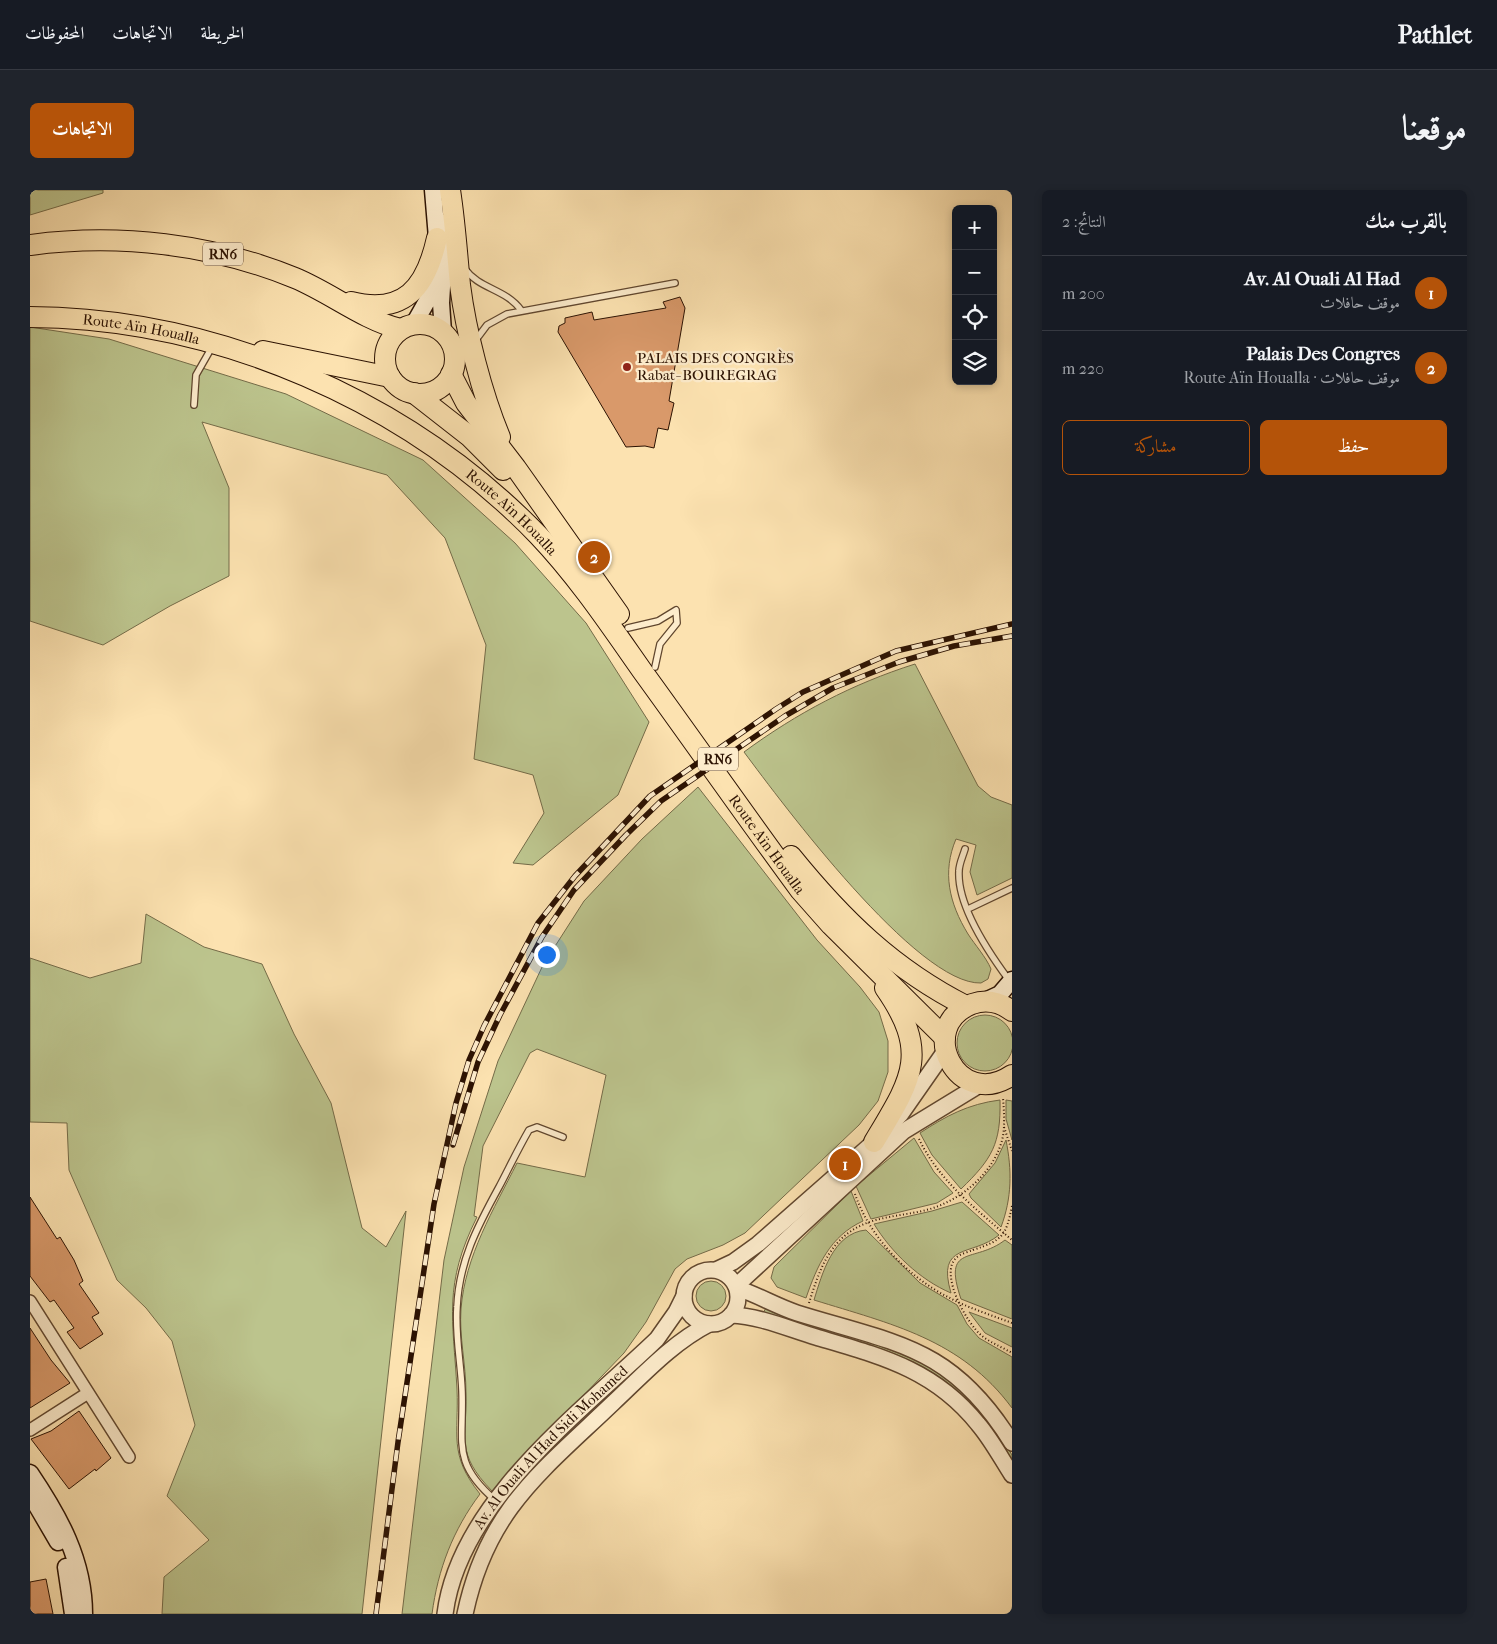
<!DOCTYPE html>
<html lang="ar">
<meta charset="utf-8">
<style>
:root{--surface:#171b24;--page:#20242c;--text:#f1f3f6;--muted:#9ea1a6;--line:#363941;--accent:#b45309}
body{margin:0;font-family:"IM FELL French Canon",Amiri,serif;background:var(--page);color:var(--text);direction:rtl}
.controls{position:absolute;right:15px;top:15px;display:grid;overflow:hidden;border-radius:8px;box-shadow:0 2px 8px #0003}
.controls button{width:45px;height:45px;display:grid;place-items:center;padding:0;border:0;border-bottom:1px solid var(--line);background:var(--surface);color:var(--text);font:25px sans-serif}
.you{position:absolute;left:516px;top:764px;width:18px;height:18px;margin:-12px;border:4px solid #fff;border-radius:50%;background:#1a73e8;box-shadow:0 0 0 8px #1a73e833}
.badge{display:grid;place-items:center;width:32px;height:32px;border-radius:50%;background:var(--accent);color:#fff;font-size:16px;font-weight:700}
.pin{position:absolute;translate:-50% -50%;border:2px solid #fff;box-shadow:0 1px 5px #0006}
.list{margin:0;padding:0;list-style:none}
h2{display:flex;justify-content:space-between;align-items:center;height:65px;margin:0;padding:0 20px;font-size:21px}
h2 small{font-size:16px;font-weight:400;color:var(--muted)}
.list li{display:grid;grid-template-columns:32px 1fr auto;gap:15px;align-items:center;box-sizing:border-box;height:75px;padding:0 20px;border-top:1px solid var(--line)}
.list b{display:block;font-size:19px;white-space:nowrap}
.list p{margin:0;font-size:16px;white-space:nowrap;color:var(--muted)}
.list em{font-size:16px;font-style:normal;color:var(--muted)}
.actions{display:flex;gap:10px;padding:15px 20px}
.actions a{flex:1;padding:11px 0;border:1px solid var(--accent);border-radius:8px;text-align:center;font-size:18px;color:var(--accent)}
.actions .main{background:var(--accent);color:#fff}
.icon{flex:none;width:28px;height:28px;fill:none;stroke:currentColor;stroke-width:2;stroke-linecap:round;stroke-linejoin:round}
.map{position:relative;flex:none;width:982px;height:1424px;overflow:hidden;direction:ltr;border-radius:8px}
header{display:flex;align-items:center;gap:30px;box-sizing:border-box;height:70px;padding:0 25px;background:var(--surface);border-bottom:1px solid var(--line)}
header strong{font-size:24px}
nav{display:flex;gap:28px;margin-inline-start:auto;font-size:18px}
.intro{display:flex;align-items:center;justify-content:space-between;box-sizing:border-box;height:120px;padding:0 30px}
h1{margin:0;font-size:35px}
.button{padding:12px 22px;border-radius:8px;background:var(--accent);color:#fff;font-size:18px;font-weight:700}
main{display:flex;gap:30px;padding:0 30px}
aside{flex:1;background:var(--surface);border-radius:8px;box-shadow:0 2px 8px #0003}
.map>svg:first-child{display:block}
.green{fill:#bcc48d;stroke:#746b48}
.building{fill:#d9996a;stroke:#2c1202}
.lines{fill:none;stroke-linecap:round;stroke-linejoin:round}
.service-casing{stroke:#60462e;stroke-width:8}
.minor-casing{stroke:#60462e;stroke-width:14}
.tertiary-casing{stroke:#60462e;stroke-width:18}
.secondary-casing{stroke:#2c1202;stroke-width:19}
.trunk-casing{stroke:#2c1202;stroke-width:22}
.path{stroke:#2c1202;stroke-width:2;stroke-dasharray:1 2.5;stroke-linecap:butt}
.service{stroke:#fdeccc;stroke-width:5.5}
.minor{stroke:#fdeccc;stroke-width:11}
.tertiary{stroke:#fdeccc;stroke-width:15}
.secondary{stroke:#fdeccc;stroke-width:16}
.trunk{stroke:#fce2b0;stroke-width:20}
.rail-casing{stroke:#2c1202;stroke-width:5.5}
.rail{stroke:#fdeccc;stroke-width:4;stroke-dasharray:11;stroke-linecap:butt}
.poi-dot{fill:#8f2418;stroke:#fdeccc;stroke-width:2}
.labels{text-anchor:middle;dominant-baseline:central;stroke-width:4.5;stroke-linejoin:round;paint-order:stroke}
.shield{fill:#fdeccc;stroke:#6b533f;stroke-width:1}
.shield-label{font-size:14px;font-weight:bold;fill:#2c1202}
.street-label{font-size:15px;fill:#2c1202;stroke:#fdeccc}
.poi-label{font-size:15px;fill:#2c1202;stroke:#fdeccc;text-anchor:start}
</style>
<header>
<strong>Pathlet</strong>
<nav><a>الخريطة</a><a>الاتجاهات</a><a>المحفوظات</a></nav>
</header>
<div class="intro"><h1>موقعنا</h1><a class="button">الاتجاهات</a></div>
<main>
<aside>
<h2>بالقرب منك<small>النتائج: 2</small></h2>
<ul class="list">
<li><span class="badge">1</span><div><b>Av. Al Ouali Al Had</b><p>موقف حافلات</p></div><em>200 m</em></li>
<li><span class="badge">2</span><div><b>Palais Des Congres</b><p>موقف حافلات · Route Aïn Houalla</p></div><em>220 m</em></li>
</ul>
<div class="actions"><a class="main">حفظ</a><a>مشاركة</a></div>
</aside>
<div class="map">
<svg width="982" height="1424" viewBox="0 0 982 1424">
<rect width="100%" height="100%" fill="#fce2b0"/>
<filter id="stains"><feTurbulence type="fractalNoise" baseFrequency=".004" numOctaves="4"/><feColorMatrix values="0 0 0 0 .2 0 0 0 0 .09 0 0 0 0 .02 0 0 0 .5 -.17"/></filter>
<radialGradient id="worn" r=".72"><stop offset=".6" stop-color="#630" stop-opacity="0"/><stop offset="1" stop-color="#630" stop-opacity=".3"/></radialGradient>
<!-- green -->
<path class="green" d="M0 0H73V3L0 25Z
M0 137 79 149 256 204 393 270 485 353 556 433 619 532 588 605 503 675 483 673 514 623 503 585 444 569 456 455 415 348 357 285 172 232 199 298V386L140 416 73 455 0 431Z
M885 474 948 596 961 607 982 615V688L947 705 940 682 946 655 926 649C912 682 919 713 938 744 945 755 956 767 961 779L958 789 951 793C887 795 752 613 714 562 767 523 822 494 885 474Z
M668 597 787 750 830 797 849 822 858 851V882L848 911 829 935 715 1043 693 1055 657 1069 645 1079 616 1132 594 1163 462 1301C425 1263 437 1249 436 1203 436 1174 429 1147 431 1119 435 1066 464 1019 487 973L555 987 576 885 507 859 500 863 453 956 444 1026 447 1027C413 1095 423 1128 427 1199 429 1245 418 1264 450 1304 423 1340 408 1379 402 1424H372L414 1070 434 977 468 871 513 775 554 711 612 649Z
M116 724 174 757 232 774 264 844 301 913 332 1038 356 1057 376 1021 332 1424H132L134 1387 179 1350 137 1306 165 1235 142 1151 116 1118 87 1090 39 980 37 933 0 932V768L60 788 111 773Z
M927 853a28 28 0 1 1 56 0a28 28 0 1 1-56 0Z
M970 910C971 954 962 969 931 999L902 965 890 943C916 926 938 914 970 910Z
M976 910 982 911V950L976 929Z
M884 948 904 982 923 1003 907 1013 841 1029 826 996Z
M976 950C982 980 982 1008 971 1037L941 1008 939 1004 965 973Z
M821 1001 833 1031C800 1046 787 1076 776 1108L747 1097 741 1088 744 1077Z
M932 1012 969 1045C942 1067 906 1052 921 1103 890 1090 861 1062 844 1034L902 1021Z
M836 1040 890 1093 927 1115 937 1134 949 1148 982 1167V1218C931 1149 861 1134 784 1110 792 1084 803 1043 836 1040Z
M975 1050 982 1055V1129L931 1109C912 1053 944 1074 975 1050Z
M666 1106a15 15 0 1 1 30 0a15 15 0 1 1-30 0Z
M736 1118 862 1157 894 1172 936 1203 969 1244 982 1265V1273C966 1251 951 1225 932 1206 883 1157 796 1144 733 1123Z
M939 1122 982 1138V1157L955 1143Z"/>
<!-- building -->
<path class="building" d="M650 107 655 118 639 211 644 213 638 240 628 238 624 258 615 256 596 257 528 142 529 136 535 133V128L562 122 564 130 636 118 633 112Z
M0 1007 27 1049 30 1047 44 1070 53 1091 49 1094 69 1123 62 1127 73 1144 50 1159 37 1142 44 1138 24 1110 20 1112 0 1086Z
M0 1138 21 1170 40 1193 0 1218Z
M49 1221 81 1268 66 1281 65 1279 39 1299 1 1249 21 1241Z
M16 1389 23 1424H0V1392Z"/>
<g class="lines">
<defs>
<path id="service" d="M435 79C449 99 476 99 491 120
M445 151 457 135 477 124 645 93
M164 215 166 185 182 157
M598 438 628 431 646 420 647 433 630 454 625 477
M935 659C933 666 929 674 929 681 927 716 959 763 979 790
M938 719 982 698
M465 1310C421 1272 434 1253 432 1201 431 1173 425 1146 427 1117 429 1072 447 1037 469 997 479 978 488 959 499 940L507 937 533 947"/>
<path id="minor" d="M0 1111 99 1267
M0 1240 58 1203"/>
<g id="tertiary">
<path d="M686 1080 703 1072 728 1054 844 952 871 924 915 861"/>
<circle cx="681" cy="1107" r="27"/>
<path d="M706 1096 874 941 951 894"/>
<path d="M707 1098C728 1105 746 1116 767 1123 867 1154 922 1156 982 1253"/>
<path d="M701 1125C730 1126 759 1139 786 1147 850 1166 904 1179 948 1234 961 1249 971 1268 982 1285"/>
<path id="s1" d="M415 1424C429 1312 551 1222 627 1149L646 1122 654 1106"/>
<path d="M435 1424C457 1320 511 1282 583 1213 613 1185 642 1153 679 1134"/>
</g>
<path id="secondary" d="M403 0 407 48
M384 134 397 111 405 78
M413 142 411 113 416 32
M955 811 970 804 982 790
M0 1283C29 1326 54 1370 54 1424
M0 1304 28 1352
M36 1377 43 1424"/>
<g id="trunk">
<path d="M420 0C425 32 427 63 430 95 436 142 452 204 470 247"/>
<path d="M0 55C89 43 182 54 265 88 301 103 332 129 370 139"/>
<path d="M321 112C374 125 396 98 407 48"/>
<path id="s2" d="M0 127C188 128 378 211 508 345 548 387 580 435 613 482 666 555 717 628 770 700L801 735 915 848"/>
<circle cx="390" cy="169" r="35"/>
<path d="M233 161 360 187"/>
<path d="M421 184 436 213 486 278 589 424"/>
<path d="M384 203 439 246 473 280"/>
<path d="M761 666C812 729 863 779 936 816"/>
<path d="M982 821C970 812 956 809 942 814 885 836 927 922 982 885"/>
<path d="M844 952C881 890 901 864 855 798"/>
</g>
</defs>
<!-- service casing -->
<use href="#service" class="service-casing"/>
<!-- minor casing -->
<use href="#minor" class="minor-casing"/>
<!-- tertiary casing -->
<use href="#tertiary" class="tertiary-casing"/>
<!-- secondary casing -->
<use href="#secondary" class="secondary-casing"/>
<!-- trunk casing -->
<use href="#trunk" class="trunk-casing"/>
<!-- path -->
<path class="path" d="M974 937 982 961
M889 949C909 991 947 1020 982 1050
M825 1004C839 1046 878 1087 918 1107 938 1118 961 1125 982 1133
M982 1016C976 1046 973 1050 943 1060 938 1062 930 1064 926 1068 909 1084 937 1134 952 1146 961 1153 972 1157 982 1163
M779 1113C787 1088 795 1061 817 1044 841 1025 872 1027 900 1019 933 1009 966 981 973 946 975 934 974 921 973 908"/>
<!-- service -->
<use href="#service" class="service"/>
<!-- minor -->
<use href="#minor" class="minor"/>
<!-- tertiary -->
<use href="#tertiary" class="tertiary"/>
<!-- secondary -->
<use href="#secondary" class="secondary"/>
<!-- trunk -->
<use href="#trunk" class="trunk"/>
<defs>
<path id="rail" d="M423 955 448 872 470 825 512 747 544 700 596 645 631 611 755 526 803 498 869 472 924 456 982 446
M346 1424 368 1252 404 1014 426 913 439 870 454 836 508 733 545 686 620 606 746 519 773 502 866 461 982 434"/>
</defs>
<!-- rail casing -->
<use href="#rail" class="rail-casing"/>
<!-- rail -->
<use href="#rail" class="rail"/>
</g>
<!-- markers -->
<circle class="poi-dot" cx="597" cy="177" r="5"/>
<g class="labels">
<!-- shield labels -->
<g class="shield">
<rect x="173" y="52.5" width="40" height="23" rx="4"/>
<rect x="668" y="557.5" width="40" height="23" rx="4"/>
</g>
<g class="shield-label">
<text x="193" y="64">RN6</text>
<text x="688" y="569">RN6</text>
</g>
<!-- street labels -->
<g class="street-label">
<text stroke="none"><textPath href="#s2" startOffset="112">Route Aïn Houalla</textPath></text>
<text stroke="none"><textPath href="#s2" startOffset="532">Route Aïn Houalla</textPath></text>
<text stroke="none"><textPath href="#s2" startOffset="952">Route Aïn Houalla</textPath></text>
<text stroke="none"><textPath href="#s1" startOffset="202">Av. Al Ouali Al Had Sidi Mohamed</textPath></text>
</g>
<!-- poi labels -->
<g class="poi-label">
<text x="607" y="168">PALAIS DES CONGRÈS<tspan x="607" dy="17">Rabat- BOUREGRAG</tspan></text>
</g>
</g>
<rect width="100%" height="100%" filter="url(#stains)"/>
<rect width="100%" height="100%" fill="url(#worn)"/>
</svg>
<div class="controls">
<button>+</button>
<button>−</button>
<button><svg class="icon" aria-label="locate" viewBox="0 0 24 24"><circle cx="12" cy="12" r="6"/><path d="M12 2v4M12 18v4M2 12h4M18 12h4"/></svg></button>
<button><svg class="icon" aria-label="layers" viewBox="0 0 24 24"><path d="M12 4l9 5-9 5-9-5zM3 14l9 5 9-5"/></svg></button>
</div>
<div class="you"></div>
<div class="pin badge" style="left:815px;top:974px">1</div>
<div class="pin badge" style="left:564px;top:367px">2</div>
</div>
</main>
